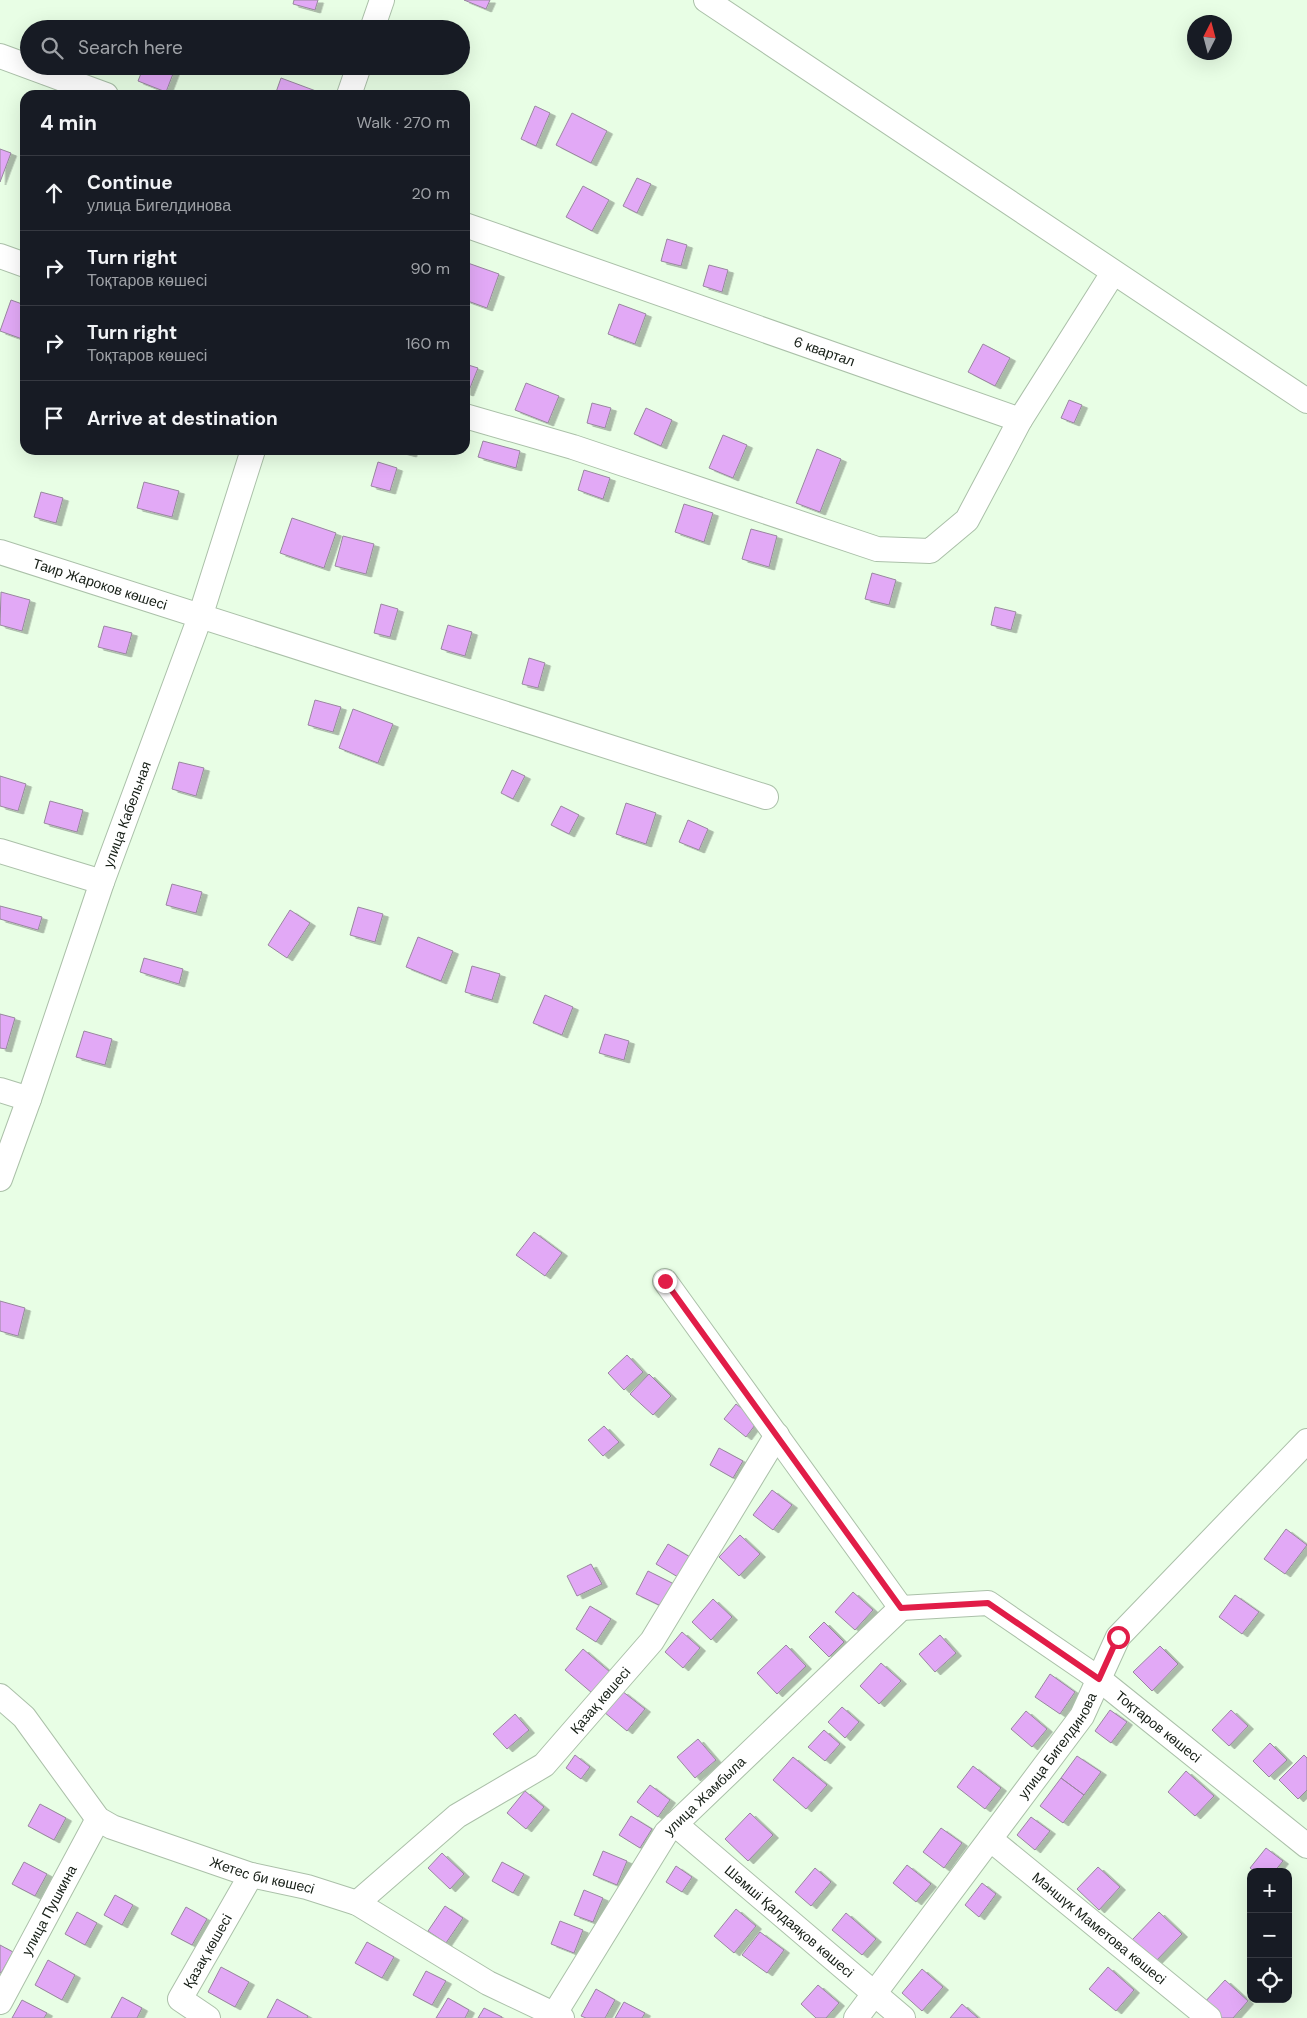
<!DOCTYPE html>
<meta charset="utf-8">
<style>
:root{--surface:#171b24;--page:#242831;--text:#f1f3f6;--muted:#9ea1a6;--line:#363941}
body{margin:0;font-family:"DM Sans",sans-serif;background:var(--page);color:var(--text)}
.controls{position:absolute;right:15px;bottom:15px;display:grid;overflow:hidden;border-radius:10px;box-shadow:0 5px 20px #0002}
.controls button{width:45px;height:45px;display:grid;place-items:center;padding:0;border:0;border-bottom:1px solid var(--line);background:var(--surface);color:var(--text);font:25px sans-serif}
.compass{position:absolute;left:1187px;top:15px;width:45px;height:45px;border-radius:50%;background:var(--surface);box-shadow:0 5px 20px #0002;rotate:6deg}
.stop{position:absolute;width:15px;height:15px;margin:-11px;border:4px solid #e11d48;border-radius:50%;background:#fff}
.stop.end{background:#e11d48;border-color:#fff;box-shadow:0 1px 5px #0008}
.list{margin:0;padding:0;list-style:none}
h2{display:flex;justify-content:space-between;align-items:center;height:65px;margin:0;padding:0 20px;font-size:21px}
h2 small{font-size:16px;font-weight:400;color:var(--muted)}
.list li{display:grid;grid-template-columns:32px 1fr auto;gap:15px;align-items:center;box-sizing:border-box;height:75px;padding:0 20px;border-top:1px solid var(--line)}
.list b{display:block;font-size:19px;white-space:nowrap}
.list p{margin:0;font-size:16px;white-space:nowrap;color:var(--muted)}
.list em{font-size:16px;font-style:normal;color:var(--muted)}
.icon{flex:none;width:28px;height:28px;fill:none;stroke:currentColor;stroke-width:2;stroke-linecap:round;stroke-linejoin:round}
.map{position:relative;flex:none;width:1307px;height:2018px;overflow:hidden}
.search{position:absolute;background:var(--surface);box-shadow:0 5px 20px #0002;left:20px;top:20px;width:450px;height:55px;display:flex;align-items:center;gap:12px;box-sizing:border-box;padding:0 18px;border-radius:28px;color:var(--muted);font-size:19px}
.panel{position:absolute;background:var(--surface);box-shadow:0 5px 20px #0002;left:20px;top:90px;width:450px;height:365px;border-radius:15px}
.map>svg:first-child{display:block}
.building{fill:#e2a9f6;stroke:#98879e;filter:url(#shadow)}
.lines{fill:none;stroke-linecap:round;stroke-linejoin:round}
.minor-casing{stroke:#abc0a9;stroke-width:26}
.minor{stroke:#fff;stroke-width:24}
.route{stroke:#e11d48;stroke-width:6}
.labels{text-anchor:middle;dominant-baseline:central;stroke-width:4;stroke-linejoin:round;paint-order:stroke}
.street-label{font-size:14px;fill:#161e16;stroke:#fff}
</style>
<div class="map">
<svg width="1307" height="2018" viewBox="0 0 1307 2018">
<defs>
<filter id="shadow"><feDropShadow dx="5.5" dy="3" stdDeviation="0" flood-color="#0004"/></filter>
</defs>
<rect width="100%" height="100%" fill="#e8fee5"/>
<!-- building -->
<path class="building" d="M294 0H318L315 10 293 4Z
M464 0H490L486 9Z
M62 21 84 27 83 29H60Z
M144 66H176L166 92 138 81Z
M281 78 316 91 314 95H275Z
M535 106 550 113 536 146 521 139Z
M572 113 607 131 591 163 556 145Z
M0 149 11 153 0 182Z
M637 178 651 184 637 213 623 206Z
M583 186 609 200 592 231 566 217Z
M667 239 687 245 681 266 661 261Z
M465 262 499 274 487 308 465 300Z
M709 265 728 270 722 292 703 286Z
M11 300 25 305V340L0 331Z
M619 304 646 314 635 344 608 334Z
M983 344 1010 358 995 386 968 372Z
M465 364 478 368 468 393 465 392Z
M526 383 559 396 548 423 515 410Z
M1069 400 1082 405 1074 423 1061 418Z
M592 403 611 408 605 428 587 423Z
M646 408 672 420 661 446 634 434Z
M723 435 747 445 733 478 709 468Z
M483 441 520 451 516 468 478 457Z
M817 449 841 459 820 512 796 503Z
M396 450H412L411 454Z
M378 462 397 468 390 491 371 486Z
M584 470 610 478 603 499 578 490Z
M144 482 179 491 172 517 137 508Z
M41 492 63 498 56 523 34 517Z
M684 504 713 513 704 542 675 532Z
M292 518 336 533 324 568 280 553Z
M751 529 777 536 769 567 742 559Z
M343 536 374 544 366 574 335 566Z
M872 573 896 580 889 605 865 599Z
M1 592 30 600 22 631 0 625Z
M381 604 398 609 390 637 374 633Z
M995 607 1016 612 1011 630 991 625Z
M448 625 472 632 465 656 441 649Z
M104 626 132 633 126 654 98 647Z
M529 658 545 663 538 688 522 684Z
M315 700 341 707 333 732 308 725Z
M353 709 393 724 378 763 339 748Z
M179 762 204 768 196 796 172 789Z
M512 770 525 776 513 799 501 793Z
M0 776 26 784 18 811 0 806Z
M50 801 83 810 77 832 44 823Z
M626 803 656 813 646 844 616 834Z
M561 806 579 815 569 834 551 825Z
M688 820 708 829 699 850 679 842Z
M172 884 202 892 196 913 166 905Z
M0 906 42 917 38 930 0 919Z
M358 907 383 914 375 942 350 935Z
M290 910 310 923 287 958 268 945Z
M418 937 453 951 441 981 406 967Z
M144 958 183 969 179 984 140 972Z
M472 966 500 974 492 1000 465 992Z
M545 995 573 1007 562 1035 533 1023Z
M0 1014 15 1018 6 1049 0 1048Z
M84 1031 112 1039 105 1065 76 1057Z
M605 1034 629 1041 624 1060 599 1053Z
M534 1232 562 1253 545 1276 516 1255Z
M0 1301 25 1308 18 1336 0 1331Z
M627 1355 643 1372 624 1390 608 1373Z
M649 1374 671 1396 653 1415 630 1394Z
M736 1404 758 1421 746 1437 724 1419Z
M604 1426 619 1442 603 1456 588 1440Z
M719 1448 743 1461 733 1478 710 1465Z
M772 1490 792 1505 773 1530 753 1515Z
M1286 1529 1307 1545 1285 1574 1264 1559Z
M740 1535 760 1554 739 1576 719 1557Z
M668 1544 690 1557 678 1577 656 1564Z
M591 1564 602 1584 577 1596 567 1576Z
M648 1571 674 1584 663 1607 636 1594Z
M853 1592 873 1610 855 1630 835 1612Z
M1235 1595 1259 1612 1242 1634 1219 1617Z
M713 1599 732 1617 711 1640 692 1622Z
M590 1606 611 1619 596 1642 576 1629Z
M824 1622 844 1642 829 1657 809 1637Z
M682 1632 700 1648 683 1668 665 1652Z
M940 1635 956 1653 935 1672 919 1654Z
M786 1645 806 1666 777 1694 757 1673Z
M1160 1646 1178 1664 1152 1691 1133 1672Z
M583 1649 610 1672 592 1693 565 1670Z
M881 1663 901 1681 879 1704 860 1686Z
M1050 1674 1075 1692 1060 1714 1035 1697Z
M622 1691 645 1709 627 1731 604 1712Z
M842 1707 859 1722 845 1738 828 1722Z
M1110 1710 1127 1722 1111 1743 1095 1731Z
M1231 1710 1248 1726 1229 1746 1212 1730Z
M1026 1711 1047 1729 1032 1747 1011 1729Z
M515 1714 529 1730 507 1749 493 1734Z
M824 1730 840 1744 825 1761 808 1747Z
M698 1739 716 1760 695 1778 677 1757Z
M1270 1743 1287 1760 1269 1777 1253 1761Z
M575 1755 590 1767 581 1779 566 1768Z
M1304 1755 1307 1758V1790L1298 1799 1279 1780Z
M1077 1756 1101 1772 1084 1795 1061 1778Z
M793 1757 827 1785 806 1809 773 1780Z
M973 1766 1001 1788 985 1809 957 1787Z
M1186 1771 1214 1796 1195 1816 1168 1792Z
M1061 1778 1084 1795 1063 1823 1040 1806Z
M650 1785 670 1800 658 1817 637 1802Z
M525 1791 544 1807 526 1829 507 1813Z
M40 1804 66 1818 54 1840 28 1826Z
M750 1813 773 1835 748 1861 725 1839Z
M631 1816 652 1829 640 1848 619 1835Z
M1031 1817 1050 1831 1035 1850 1017 1835Z
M941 1828 962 1843 944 1868 923 1852Z
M1266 1848 1283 1861 1274 1872H1255L1250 1868Z
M603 1851 627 1861 617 1885 593 1875Z
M442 1853 464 1874 450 1889 428 1868Z
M24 1862 47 1874 35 1896 12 1884Z
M502 1862 524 1874 513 1893 492 1881Z
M907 1865 931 1884 916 1902 893 1883Z
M676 1866 692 1877 682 1892 666 1882Z
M1098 1867 1120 1887 1099 1910 1077 1889Z
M815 1868 831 1882 811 1906 795 1892Z
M982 1883 996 1894 979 1917 965 1905Z
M584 1890 603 1898 593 1922 574 1915Z
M115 1895 133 1905 122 1925 104 1915Z
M445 1906 463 1918 446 1943 428 1931Z
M186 1907 207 1919 192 1945 171 1934Z
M736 1909 756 1926 734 1953 714 1936Z
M77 1912 97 1923 85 1945 65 1934Z
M1159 1912 1182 1934 1155 1962 1132 1940Z
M846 1913 876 1939 862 1955 832 1930Z
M560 1921 583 1930 574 1953 551 1944Z
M760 1932 784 1950 767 1973 742 1955Z
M367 1942 394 1957 382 1978 355 1963Z
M0 1945 13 1952 1 1973H0Z
M48 1960 75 1975 62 2000 35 1985Z
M221 1967 249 1982 235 2007 208 1992Z
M1108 1967 1134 1990 1116 2011 1089 1989Z
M922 1969 943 1987 922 2011 902 1993Z
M426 1971 446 1981 432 2005 413 1995Z
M1225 1980 1248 2001 1233 2018H1218L1203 2004Z
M818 1985 839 2003 826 2018H816L801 2004Z
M596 1989 615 2000 605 2018H586L581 2016Z
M122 1997 142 2008 137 2018H111Z
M448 1998 469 2010 465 2018H436Z
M277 1999 308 2016 307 2018H267Z
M22 2000 47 2013 44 2018H12Z
M624 2002 645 2013 642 2018H615Z
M962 2004 978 2018H950Z
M484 2008 502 2017V2018H478Z"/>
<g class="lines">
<defs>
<g id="minor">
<path d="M706 0 1307 401"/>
<path d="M372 29 382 0"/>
<path d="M0 56 106 95"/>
<path d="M349 95 359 66"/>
<path id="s1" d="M465 225 1020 420 1113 273"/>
<path d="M0 256 25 265"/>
<path d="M465 416 573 447 877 549 930 551 967 520 1020 420"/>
<path id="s2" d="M0 552 766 797"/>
<path d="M0 851 102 882"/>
<path d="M0 1090 29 1099"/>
<path id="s3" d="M0 1179 29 1099 102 882 200 617 253 450"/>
<path id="s4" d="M665 1281 901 1608 988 1603 1099 1679 1307 1846"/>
<path id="s5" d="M0 1696 24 1717 98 1819 112 1827 251 1875 307 1887 357 1903 488 1983 562 2018"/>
<path id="s6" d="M675 1824 903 2018"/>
<path id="s7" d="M990 1839 1209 2018"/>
<path id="s8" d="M357 1903 457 1816 544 1765 652 1641 777 1435"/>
<path id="s9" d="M0 2002 98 1819"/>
<path id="s10" d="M208 2018 180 1999 251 1875"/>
<path id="s11" d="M552 2018 666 1833 901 1608"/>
<path id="s12" d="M856 2018 1082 1716 1118 1637 1307 1441"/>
</g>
</defs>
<!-- minor casing -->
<use href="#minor" class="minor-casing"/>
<!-- minor -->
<use href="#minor" class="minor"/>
</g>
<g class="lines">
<!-- route -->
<path class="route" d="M665 1281 901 1608 988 1603 1099 1679 1118 1637"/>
</g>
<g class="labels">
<!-- street labels -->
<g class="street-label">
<text stroke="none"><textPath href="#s1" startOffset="381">6 квартал</textPath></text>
<text stroke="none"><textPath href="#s2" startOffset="105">Таир Жароков көшесі</textPath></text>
<text stroke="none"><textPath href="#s3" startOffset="386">улица Кабельная</textPath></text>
<text stroke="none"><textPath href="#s8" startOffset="319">Қазақ көшесі</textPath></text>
<text stroke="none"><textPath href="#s4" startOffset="701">Тоқтаров көшесі</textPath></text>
<text stroke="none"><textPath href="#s12" startOffset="339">улица Бигелдинова</textPath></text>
<text stroke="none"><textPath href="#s11" startOffset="271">улица Жамбыла</textPath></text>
<text stroke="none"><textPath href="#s5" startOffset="332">Жетес би көшесі</textPath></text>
<text stroke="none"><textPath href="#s9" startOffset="104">улица Пушкина</textPath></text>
<text stroke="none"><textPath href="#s6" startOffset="150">Шәмші Қалдаяқов көшесі</textPath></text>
<text stroke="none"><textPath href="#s7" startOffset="141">Мәншүк Маметова көшесі</textPath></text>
<text stroke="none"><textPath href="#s10" startOffset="89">Қазақ көшесі</textPath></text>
</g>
</g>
</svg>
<div class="controls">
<button>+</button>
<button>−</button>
<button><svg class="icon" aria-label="locate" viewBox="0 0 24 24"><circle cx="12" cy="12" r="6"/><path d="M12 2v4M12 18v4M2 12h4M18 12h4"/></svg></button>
</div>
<svg class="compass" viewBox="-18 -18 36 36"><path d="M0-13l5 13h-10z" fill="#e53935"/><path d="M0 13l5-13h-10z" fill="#9ea1a6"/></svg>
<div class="stop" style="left:1118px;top:1637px"></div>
<div class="stop end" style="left:665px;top:1281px"></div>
<div class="search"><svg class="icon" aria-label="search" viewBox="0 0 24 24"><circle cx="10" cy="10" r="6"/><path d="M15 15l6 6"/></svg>Search here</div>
<section class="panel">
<h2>4 min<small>Walk · 270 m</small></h2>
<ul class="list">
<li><svg class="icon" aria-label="ahead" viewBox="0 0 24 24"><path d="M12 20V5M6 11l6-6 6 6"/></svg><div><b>Continue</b><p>улица Бигелдинова</p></div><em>20 m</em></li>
<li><svg class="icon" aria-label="right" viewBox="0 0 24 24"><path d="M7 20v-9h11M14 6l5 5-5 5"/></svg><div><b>Turn right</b><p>Тоқтаров көшесі</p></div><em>90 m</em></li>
<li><svg class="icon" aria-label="right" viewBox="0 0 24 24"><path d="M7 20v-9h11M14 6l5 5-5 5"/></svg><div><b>Turn right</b><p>Тоқтаров көшесі</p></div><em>160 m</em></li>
<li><svg class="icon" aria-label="arrive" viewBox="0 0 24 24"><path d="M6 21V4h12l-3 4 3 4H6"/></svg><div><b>Arrive at destination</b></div></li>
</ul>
</section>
</div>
